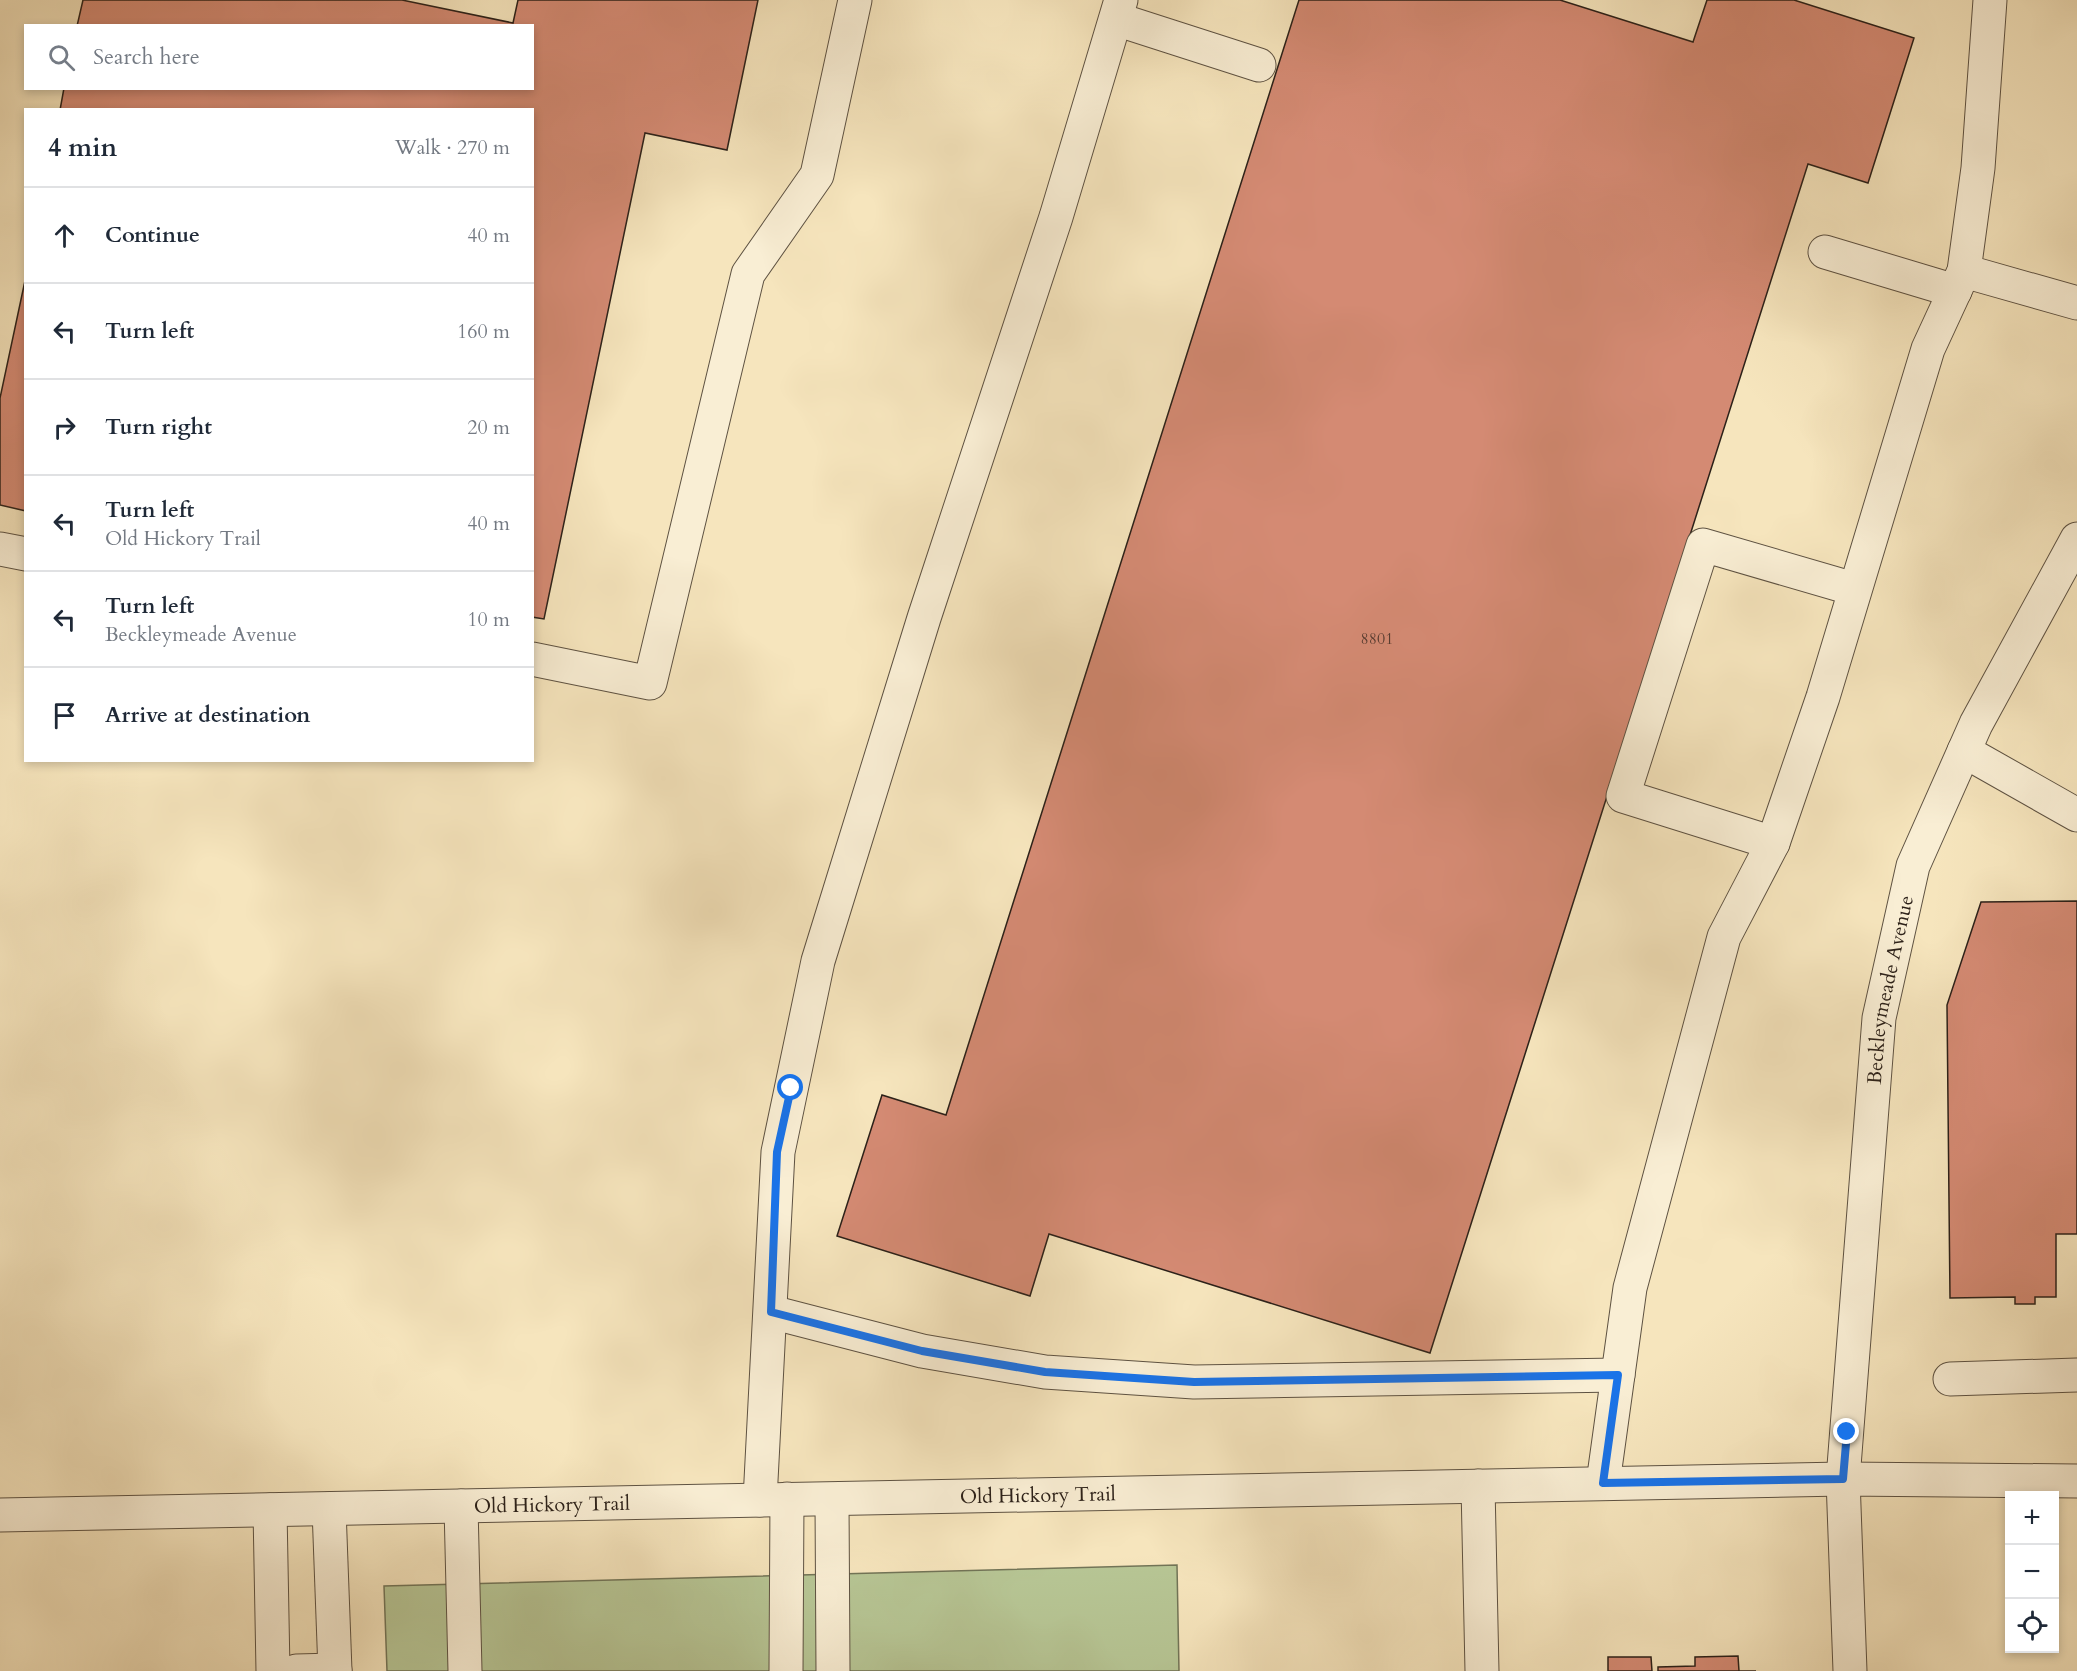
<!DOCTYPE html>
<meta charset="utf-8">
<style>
:root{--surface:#fff;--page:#f2f2f3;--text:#1f2937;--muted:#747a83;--line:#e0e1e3}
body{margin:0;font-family:Cardo,serif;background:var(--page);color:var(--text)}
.controls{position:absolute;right:18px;bottom:18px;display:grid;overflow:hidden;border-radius:0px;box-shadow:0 3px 9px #0003}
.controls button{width:54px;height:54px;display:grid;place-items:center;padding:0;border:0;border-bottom:2px solid var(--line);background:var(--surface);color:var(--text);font:30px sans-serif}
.stop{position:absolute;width:18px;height:18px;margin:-14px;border:4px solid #1a73e8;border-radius:50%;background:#fff}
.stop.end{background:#1a73e8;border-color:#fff;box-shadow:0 2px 6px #0008}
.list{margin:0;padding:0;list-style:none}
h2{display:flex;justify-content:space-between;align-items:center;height:78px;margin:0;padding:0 24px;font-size:26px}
h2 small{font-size:20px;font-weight:400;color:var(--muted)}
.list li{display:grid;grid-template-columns:39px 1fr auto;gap:18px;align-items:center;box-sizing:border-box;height:96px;padding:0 24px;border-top:2px solid var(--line)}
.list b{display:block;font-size:22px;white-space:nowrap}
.list p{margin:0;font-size:20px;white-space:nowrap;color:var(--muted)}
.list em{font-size:20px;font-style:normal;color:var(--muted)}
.icon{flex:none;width:33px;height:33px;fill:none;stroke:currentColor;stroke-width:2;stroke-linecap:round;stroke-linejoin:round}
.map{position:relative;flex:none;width:2077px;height:1671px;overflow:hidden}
.search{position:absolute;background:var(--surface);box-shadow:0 3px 9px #0003;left:24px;top:24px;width:510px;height:66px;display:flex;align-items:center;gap:15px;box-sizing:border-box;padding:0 21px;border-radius:0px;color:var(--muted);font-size:22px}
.panel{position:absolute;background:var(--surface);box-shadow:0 3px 9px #0003;left:24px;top:108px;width:510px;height:654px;border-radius:0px}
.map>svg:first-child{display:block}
.green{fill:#b7c695;stroke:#727457;stroke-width:1.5}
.building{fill:#d48a73;stroke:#2c2119;stroke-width:1.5}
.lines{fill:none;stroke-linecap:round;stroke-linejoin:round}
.minor-casing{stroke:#5e5242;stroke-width:35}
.minor{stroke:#f9eed4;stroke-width:33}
.route{stroke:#1a73e8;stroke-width:8}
.labels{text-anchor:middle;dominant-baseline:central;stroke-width:5;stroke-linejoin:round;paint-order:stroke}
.number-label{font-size:16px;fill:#563b30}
.street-label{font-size:20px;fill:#2c2119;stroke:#f9eed4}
</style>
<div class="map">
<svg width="2077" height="1671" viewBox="0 0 2077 1671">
<rect width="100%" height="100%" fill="#f6e5bd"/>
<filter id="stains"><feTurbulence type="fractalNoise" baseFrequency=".00333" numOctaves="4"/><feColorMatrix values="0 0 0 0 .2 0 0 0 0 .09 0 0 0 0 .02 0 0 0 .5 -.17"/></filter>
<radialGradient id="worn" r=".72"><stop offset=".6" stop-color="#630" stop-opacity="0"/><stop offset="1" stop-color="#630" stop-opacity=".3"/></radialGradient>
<!-- green -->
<path class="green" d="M1177 1565 1179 1671H387L384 1586Z"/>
<!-- building -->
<path class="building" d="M83 0H402L513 23 518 0H758L727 150 645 133 544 619 532 617V110H60L64 88H532V26H77Z
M1299 0H1560L1693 42 1707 0H1794L1914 38 1868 183 1808 164 1430 1353 1049 1234 1030 1296 837 1236 882 1095 946 1115Z
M26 276V511L0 505V398Z
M2077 901V1234H2056V1297H2035V1304H2015V1297L1950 1298 1947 1005 1981 902Z
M1738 1656 1739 1671H1756H1658V1667L1695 1666V1657Z
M1608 1657H1651L1652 1671H1608Z"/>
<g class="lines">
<defs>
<g id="minor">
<path d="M1990 0 1978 168 1964 271 2077 303"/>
<path d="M1116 19 1259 65"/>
<path d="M1825 252 1955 291"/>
<path d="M0 549 26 554"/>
<path d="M532 659 650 683 748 274 817 175 855 0"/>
<path d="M1964 751 2077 815"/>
<path d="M1773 843 1623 796 1703 545 1854 589"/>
<path d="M771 1312 922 1351 1045 1372 1194 1382 1618 1375"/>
<path d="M1950 1379 2077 1375"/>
<path d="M1603 1483 1630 1288 1724 937 1773 843 1823 697 1928 349 1964 271"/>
<path d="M1478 1486 1482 1671"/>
<path d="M760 1500 778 1152 818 961 924 618 1056 217 1121 0"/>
<path d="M832 1500 833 1671"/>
<path d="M461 1506 465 1671"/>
<path d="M329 1509 335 1671"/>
<path d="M270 1510 273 1671"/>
<path id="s1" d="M0 1515 1843 1479 2077 1481"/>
<path d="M296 1671 335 1670"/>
<path d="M786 1671 787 1499"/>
<path id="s2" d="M1850 1671 1843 1479 1879 1018 1913 866 1976 724 2077 539"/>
</g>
</defs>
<!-- minor casing -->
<use href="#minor" class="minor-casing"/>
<!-- minor -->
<use href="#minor" class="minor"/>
</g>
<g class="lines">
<!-- route -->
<path class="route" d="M791 1088 777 1152 771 1312 922 1351 1045 1372 1194 1382 1618 1375 1603 1483 1843 1479 1847 1432"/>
</g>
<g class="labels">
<!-- number labels -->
<g class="number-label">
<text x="1377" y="639">8801</text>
</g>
<!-- street labels -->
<g class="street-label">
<text stroke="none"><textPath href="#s2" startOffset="684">Beckleymeade Avenue</textPath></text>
<text stroke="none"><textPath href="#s1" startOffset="1038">Old Hickory Trail</textPath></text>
<text stroke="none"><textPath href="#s1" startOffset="552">Old Hickory Trail</textPath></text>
</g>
</g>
<rect width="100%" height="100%" filter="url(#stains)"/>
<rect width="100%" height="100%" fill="url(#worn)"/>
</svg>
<div class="controls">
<button>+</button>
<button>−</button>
<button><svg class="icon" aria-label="locate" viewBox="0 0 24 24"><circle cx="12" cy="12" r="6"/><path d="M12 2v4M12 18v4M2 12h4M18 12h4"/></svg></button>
</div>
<div class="stop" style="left:791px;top:1088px"></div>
<div class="stop end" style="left:1847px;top:1432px"></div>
<div class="search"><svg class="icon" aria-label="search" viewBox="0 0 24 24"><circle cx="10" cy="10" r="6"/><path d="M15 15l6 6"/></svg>Search here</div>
<section class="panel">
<h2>4 min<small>Walk · 270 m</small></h2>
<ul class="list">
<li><svg class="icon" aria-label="ahead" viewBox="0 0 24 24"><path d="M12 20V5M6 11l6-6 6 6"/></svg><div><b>Continue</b></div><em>40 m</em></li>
<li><svg class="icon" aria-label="left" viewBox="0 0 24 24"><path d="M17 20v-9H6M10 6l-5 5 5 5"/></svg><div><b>Turn left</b></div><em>160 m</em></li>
<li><svg class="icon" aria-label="right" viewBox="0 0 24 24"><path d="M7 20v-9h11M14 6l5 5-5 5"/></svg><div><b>Turn right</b></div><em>20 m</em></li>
<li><svg class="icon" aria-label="left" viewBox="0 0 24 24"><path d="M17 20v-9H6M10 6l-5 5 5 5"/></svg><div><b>Turn left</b><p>Old Hickory Trail</p></div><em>40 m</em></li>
<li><svg class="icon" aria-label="left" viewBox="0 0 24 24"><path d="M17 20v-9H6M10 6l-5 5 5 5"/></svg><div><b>Turn left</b><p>Beckleymeade Avenue</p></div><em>10 m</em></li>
<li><svg class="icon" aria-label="arrive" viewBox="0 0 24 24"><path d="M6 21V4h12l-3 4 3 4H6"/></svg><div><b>Arrive at destination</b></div></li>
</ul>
</section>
</div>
